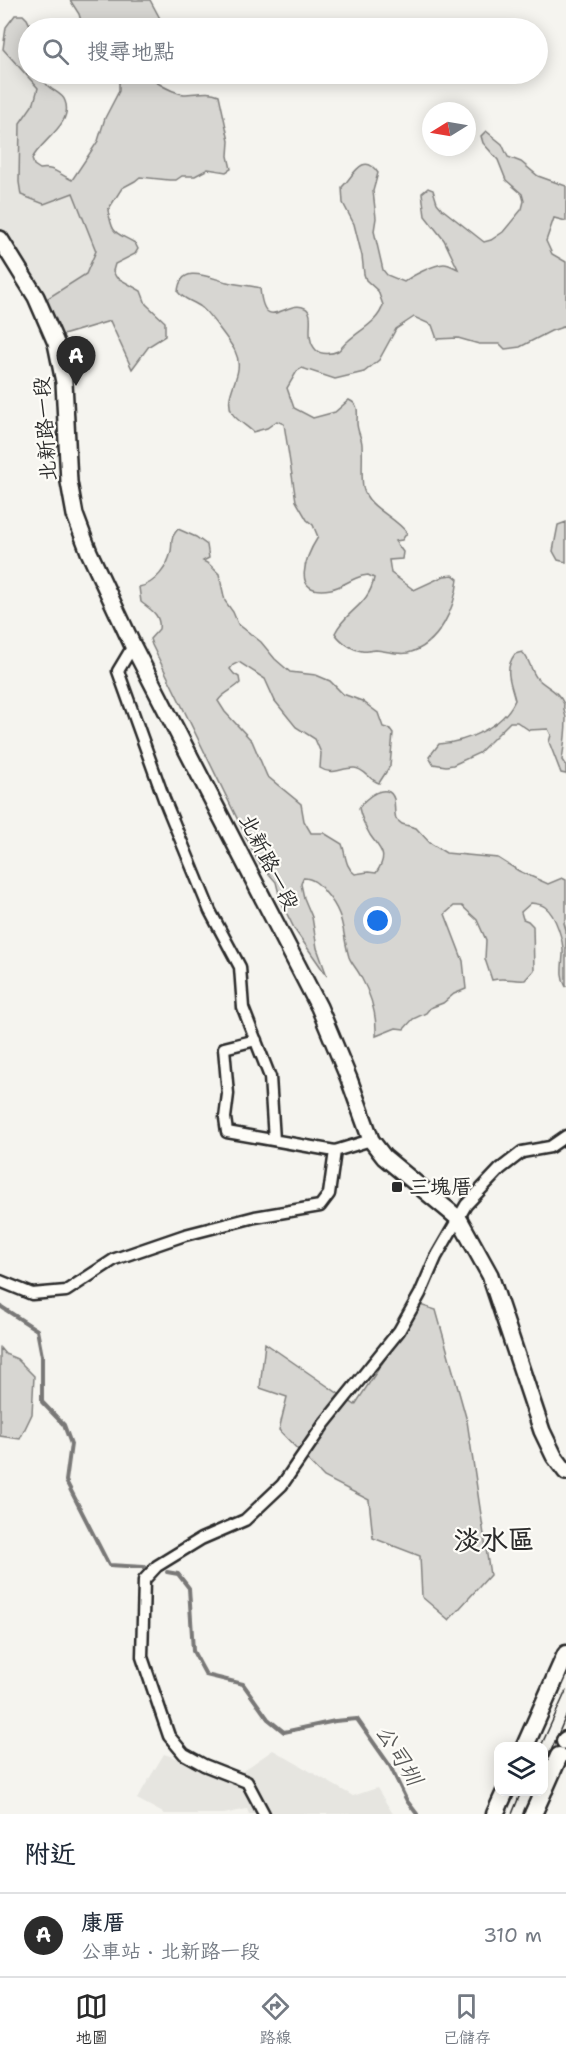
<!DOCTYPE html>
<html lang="zh-TW">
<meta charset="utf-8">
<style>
:root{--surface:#fff;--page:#f6f6f7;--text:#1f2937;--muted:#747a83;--line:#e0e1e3;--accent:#2b2b2b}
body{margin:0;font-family:"Shantell Sans","LXGW WenKai TC",sans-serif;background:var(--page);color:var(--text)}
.controls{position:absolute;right:18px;bottom:18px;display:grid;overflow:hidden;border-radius:12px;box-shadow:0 3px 15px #0003}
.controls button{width:54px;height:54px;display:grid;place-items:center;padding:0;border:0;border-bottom:2px solid var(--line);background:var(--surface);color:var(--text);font:30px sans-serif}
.compass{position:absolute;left:422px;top:102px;width:54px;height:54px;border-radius:50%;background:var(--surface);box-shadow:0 3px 15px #0003;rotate:259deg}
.you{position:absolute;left:378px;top:921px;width:21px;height:21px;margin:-15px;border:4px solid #fff;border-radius:50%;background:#1a73e8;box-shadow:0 0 0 9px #1a73e833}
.badge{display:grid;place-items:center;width:39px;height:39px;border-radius:50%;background:var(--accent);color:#fff;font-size:20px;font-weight:700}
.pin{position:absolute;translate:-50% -50px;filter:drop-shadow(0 2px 3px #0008)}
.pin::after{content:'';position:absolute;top:32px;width:21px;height:18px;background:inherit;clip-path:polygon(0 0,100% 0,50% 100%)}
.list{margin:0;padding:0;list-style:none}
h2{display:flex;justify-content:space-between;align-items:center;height:78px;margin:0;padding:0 24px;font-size:26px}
h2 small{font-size:20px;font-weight:400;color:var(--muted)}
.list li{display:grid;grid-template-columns:39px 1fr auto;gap:18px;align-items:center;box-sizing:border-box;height:84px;padding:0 24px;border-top:2px solid var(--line)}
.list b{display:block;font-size:22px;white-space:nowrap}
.list p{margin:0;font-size:20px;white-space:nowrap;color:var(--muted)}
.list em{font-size:20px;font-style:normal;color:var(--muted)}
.icon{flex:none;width:33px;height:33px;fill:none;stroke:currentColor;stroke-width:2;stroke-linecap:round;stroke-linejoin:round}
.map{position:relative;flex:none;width:566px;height:1814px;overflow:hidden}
.search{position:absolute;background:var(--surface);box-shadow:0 3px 15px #0003;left:18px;right:18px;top:18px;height:66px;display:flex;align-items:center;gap:15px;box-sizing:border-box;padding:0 21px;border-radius:33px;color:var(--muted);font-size:22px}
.sheet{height:162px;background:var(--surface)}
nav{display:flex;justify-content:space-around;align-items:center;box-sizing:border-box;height:84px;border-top:2px solid var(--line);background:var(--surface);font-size:16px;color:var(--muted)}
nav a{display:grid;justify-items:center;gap:3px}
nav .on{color:var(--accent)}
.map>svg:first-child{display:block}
.built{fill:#e6e5e0}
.green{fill:#d7d6d2;stroke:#81807e;stroke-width:1.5}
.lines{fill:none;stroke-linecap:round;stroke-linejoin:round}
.stream{stroke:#797877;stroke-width:4}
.street-casing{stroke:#2b2b2b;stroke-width:15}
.secondary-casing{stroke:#2b2b2b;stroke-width:20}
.primary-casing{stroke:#2b2b2b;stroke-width:21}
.street{stroke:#fdfcf7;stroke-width:10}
.secondary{stroke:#fdfcf7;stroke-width:15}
.primary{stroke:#fdfcf7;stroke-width:16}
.tram{stroke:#2b2b2b;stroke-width:1.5}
.poi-dot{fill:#2b2b2b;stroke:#fdfcf7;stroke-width:2}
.labels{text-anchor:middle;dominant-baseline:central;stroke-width:4.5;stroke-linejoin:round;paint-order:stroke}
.street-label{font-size:21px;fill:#2b2b2b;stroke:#fdfcf7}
.poi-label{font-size:21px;fill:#2b2b2b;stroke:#fdfcf7;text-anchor:start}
.water-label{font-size:22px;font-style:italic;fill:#585857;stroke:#fdfcf7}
.district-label{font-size:27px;font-weight:bold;fill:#2b2b2b;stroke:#fdfcf7}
</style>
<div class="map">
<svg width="566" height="1814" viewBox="0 0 566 1814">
<rect width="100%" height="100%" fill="#f5f4ef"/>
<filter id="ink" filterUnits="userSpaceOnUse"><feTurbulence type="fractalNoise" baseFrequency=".0167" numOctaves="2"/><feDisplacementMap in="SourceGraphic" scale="12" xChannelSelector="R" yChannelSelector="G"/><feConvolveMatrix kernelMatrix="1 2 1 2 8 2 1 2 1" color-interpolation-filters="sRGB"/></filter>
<g filter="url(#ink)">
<!-- built -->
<path class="built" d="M0 49H3L38 88 34 103 20 123 19 182 21 195 44 204 73 193 96 251 86 274 37 305 10 271 0 252Z
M273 1750 353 1796 377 1788 393 1814H249L247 1809 224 1814H165L137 1799 164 1754 234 1777Z"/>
<!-- green -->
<path class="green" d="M70 0H150L163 24 169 28H83L79 14Z
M15 15H23L27 19 30 25 28 74H42C43 78 45 83 48 86 53 91 63 94 65 101 74 124 40 141 32 159L34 165 40 169C53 166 60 175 72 180L98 141 105 118 119 91V83L117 77 103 74H158L156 75V82C164 87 175 93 184 94 196 94 208 90 219 95L229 141 228 156 231 169 226 172 208 169 195 176H182L176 180H169L140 177 135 181 122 188 108 210C113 236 114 231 135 243L138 249 135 254 115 264 113 271 116 277 141 291 146 304 165 322V336L149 346 132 369 110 321 53 338 37 305 86 274 96 251 73 193 44 204 21 195 19 182 20 123 34 103 38 88 3 49 6 27Z
M486 131 502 144 508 157 521 162 538 176 566 186V221L554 218 546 241 552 254 566 262V326L551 331 520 347 505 349 500 344H479L458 338 437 339 432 325 414 317 396 329 379 360 364 372 335 379 302 368 297 371 287 388 294 408 313 418 335 412 349 400C360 405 357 412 357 423 357 431 362 438 362 445 363 460 361 473 363 487 367 508 395 516 407 533L402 540 395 541 403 552 402 559 389 560 391 573 414 590 444 576 453 575 458 579C455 607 440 645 408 653 398 655 386 651 376 650 371 650 366 652 362 651 352 650 340 641 335 633 346 610 369 606 374 578L368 575 362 576C351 579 342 587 331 589 289 597 306 556 318 537L313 525 307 520 296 501 284 424 277 421 267 428 253 432C247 426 236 420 232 413 222 392 247 375 235 351 231 343 207 311 201 307 193 301 184 300 178 292 180 262 210 278 227 282 237 285 249 285 260 288 264 337 287 298 305 308 317 314 303 337 316 350 321 355 332 354 338 351 342 348 344 344 348 341 360 330 379 321 383 305L378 291 366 280 364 274 362 256 354 224 343 203 342 187C352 178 363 150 378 173L373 191 376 218 374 231 383 270 387 275 404 282C411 276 435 264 444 264 449 264 453 267 458 269L444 240 425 216 422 193 428 188 433 190 437 203 442 209 484 242 491 240 503 232 522 209 524 201 522 194 506 180 498 160 483 143 481 136Z
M566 522V562L558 560 553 551 558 525Z
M178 529 196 537 207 545 209 558 203 561 209 564 219 574 225 601 233 612 238 624 261 642 275 659 290 672 316 675 330 681 343 694 362 701 378 713 383 727 390 729 393 733 390 766 379 783C369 780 364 768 354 768 340 768 332 776 320 768L321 753 315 739 296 727 275 701 265 679 239 662 233 665 230 669 234 674 239 677 240 683C233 690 223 693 218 701L225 712 252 741 267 776 301 804 304 821 311 833H324L342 844C346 855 345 867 355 874L368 872 376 873C389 854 381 851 370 835 365 826 361 818 359 808 364 798 388 780 394 799 395 806 394 812 396 819L402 824 416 828 430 843 446 853 498 858 519 871 548 884 562 878 566 880V919L564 923 566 930V987C560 976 562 968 563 955 564 942 556 915 545 907 541 904 536 904 531 903L521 912 523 919 528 921 533 926 534 970 525 980C514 981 504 977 492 980L485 959 486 940 477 920 462 906H454L445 914 463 961 466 989 454 994 443 1003 430 1008 426 1013 413 1019 404 1029 396 1028 376 1036C377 1015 371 995 361 977 358 970 351 963 349 957 341 929 346 916 325 892 319 884 313 878 303 878L301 884 304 898 312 917 317 948 327 976 295 930 281 902 276 882 258 861 152 645 150 639 159 629C161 615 151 610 141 602L139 587C155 584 168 567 171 551 173 540 169 540 178 529Z
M522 652C530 659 530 669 536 677 545 687 558 690 564 704 563 711 565 712 566 718 566 732 564 747 562 760L566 766V774L561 773 549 742 551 735 548 729 529 730 517 722H510L479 753 453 765 446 766 433 764 429 757 439 744C466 742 503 727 515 700 511 682 503 670 515 654Z
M420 1305 436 1310 467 1421 490 1575 449 1620 422 1597 420 1556 373 1538 369 1500 324 1477 279 1430 287 1397 260 1388 265 1343 355 1405Z
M0 1348 5 1354 17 1359 34 1376 32 1414 20 1439 0 1436Z"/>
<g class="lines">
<!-- stream -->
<path class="stream" d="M0 1306 37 1330 42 1356V1402L64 1425 71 1444 66 1481 109 1565 144 1567
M167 1572 178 1574 189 1588 193 1651 206 1675 243 1684 268 1719 284 1732 335 1721 357 1719 390 1766 407 1801 417 1814"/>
<defs>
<path id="street" d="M133 646 118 671 164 799 210 911 240 967 243 1008 270 1077 274 1140
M256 1040 224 1048 228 1094 225 1118 227 1132 335 1151 371 1140
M0 1281 32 1294 66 1291 115 1259 185 1235 255 1217 320 1206 329 1194 335 1151
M264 1814 247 1782 204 1765 184 1754 169 1736 142 1657 144 1580 157 1566 201 1539 245 1520 282 1485 324 1424 399 1331 420 1294 436 1257 466 1205 500 1169 522 1152 550 1147 566 1136"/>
<path id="secondary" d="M0 239 36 297 56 343 64 382 69 482 75 515 89 552 133 646 319 1007 349 1079 371 1140 384 1157 459 1219 490 1275 542 1431 554 1456 566 1472"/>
<path id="primary" d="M565 1741 566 1740
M525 1746 566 1654
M544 1790 559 1756
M495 1814 505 1792
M533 1814 543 1792"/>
</defs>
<!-- street casing -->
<use href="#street" class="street-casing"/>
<!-- secondary casing -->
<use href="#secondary" class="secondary-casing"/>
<!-- primary casing -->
<use href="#primary" class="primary-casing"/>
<!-- street -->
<use href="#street" class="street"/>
<!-- secondary -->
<use href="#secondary" class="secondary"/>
<!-- primary -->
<use href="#primary" class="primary"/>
<!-- tram -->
<path class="tram" d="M541 1746 566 1691
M544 1767 566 1716
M512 1814 521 1792
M523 1814 533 1792"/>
</g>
</g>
<!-- markers -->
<rect class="poi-dot" x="391" y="1181" width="12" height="12" rx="3"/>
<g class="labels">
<!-- street labels -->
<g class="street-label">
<text transform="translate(45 429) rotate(-94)">北新路一段</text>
<text transform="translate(269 862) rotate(63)">北新路一段</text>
</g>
<!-- poi labels -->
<g class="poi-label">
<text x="409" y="1187">三塊厝</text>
</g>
<!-- water labels -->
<g class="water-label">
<text transform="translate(399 1755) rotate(58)">公司圳</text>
</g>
<!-- district labels -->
<g class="district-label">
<text x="494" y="1539">淡水區</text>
</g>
</g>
</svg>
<div class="controls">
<button><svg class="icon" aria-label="layers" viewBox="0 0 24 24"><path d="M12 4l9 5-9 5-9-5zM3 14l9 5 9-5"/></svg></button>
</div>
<svg class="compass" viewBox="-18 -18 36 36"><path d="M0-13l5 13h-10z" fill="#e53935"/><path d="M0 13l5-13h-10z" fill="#747a83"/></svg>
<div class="you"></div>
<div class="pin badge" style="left:76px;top:386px">A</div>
<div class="search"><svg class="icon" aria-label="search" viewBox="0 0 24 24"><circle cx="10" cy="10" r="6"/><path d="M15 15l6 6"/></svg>搜尋地點</div>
</div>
<section class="sheet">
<h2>附近<small></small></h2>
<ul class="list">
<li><span class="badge">A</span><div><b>康厝</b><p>公車站 · 北新路一段</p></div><em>310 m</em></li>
</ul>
</section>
<nav>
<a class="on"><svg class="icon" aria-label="map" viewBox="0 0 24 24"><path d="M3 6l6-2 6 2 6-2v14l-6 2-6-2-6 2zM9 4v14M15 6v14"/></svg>地圖</a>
<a><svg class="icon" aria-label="directions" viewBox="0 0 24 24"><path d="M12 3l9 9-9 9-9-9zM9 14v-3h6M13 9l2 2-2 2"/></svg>路線</a>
<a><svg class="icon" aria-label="saved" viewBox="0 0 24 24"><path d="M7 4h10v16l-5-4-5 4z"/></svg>已儲存</a>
</nav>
